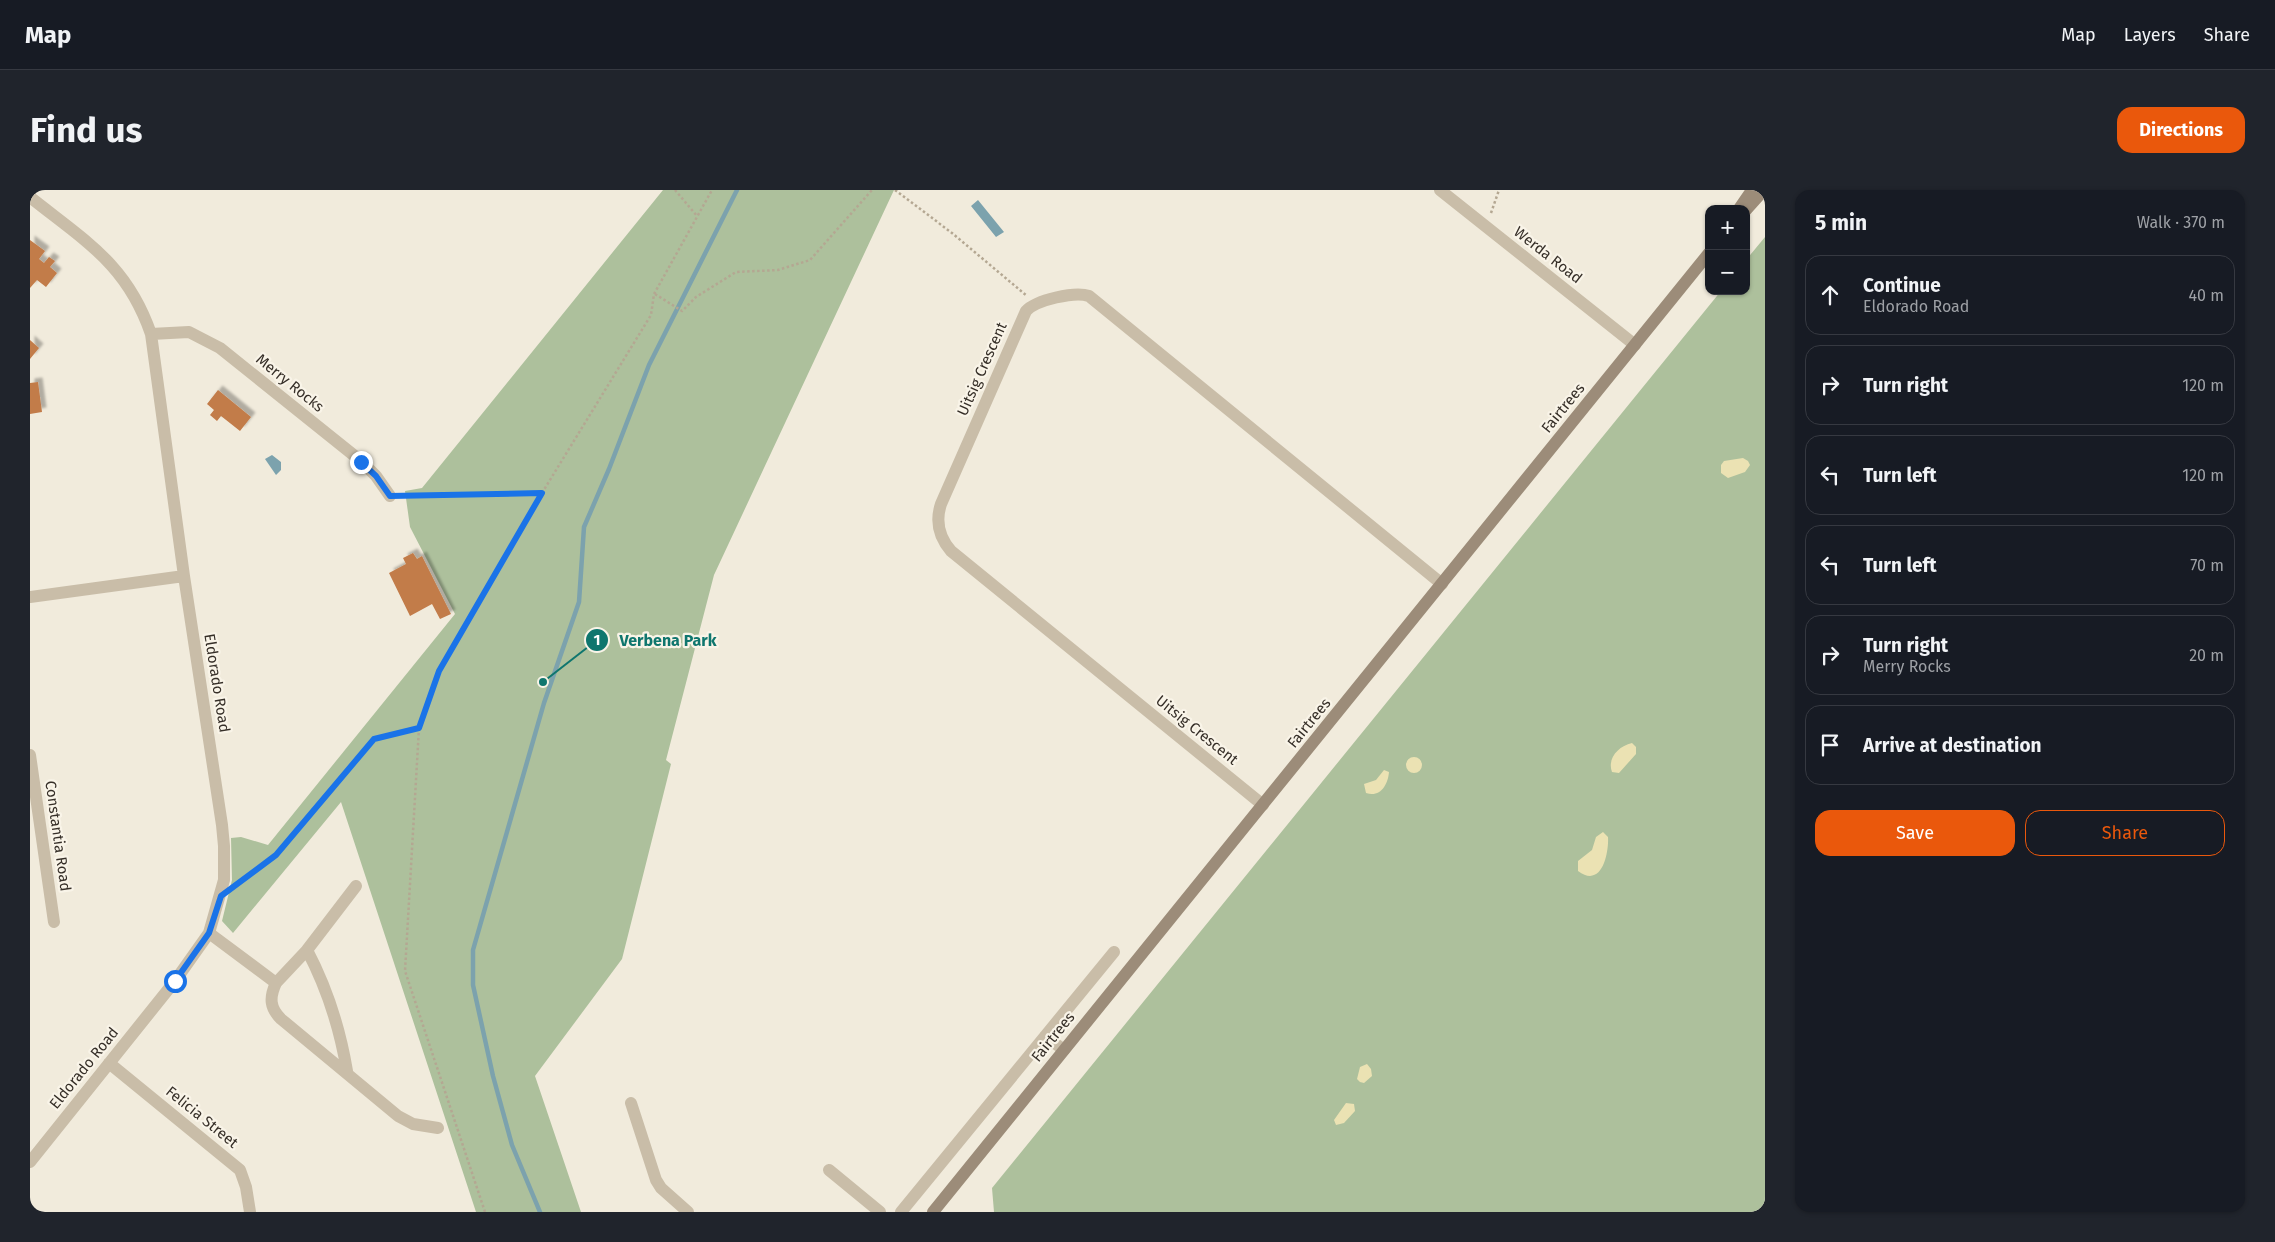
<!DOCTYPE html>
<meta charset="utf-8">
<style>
:root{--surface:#171b24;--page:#20242c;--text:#f1f3f6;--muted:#9ea1a6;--line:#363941;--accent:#ea580c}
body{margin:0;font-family:"Fira Sans",sans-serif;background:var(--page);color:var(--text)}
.controls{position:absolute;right:15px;top:15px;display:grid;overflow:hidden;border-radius:10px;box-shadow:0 1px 4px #0004}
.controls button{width:45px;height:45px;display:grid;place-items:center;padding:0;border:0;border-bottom:1px solid var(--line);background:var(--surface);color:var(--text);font:25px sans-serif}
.stop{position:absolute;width:15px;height:15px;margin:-11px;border:4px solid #1a73e8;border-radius:50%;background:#fff}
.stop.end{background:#1a73e8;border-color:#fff;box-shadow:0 1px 5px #0008}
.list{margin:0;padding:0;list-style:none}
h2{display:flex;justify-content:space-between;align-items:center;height:65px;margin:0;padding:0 20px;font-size:21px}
h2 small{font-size:16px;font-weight:400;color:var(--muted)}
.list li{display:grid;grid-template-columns:32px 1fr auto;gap:15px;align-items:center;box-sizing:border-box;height:80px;margin:0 10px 10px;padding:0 10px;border:1px solid var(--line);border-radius:15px}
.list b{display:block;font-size:19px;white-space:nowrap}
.list p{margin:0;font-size:16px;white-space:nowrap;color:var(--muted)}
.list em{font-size:16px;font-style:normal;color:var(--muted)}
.actions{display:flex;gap:10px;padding:15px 20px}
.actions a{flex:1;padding:11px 0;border:1px solid var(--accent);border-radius:15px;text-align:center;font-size:18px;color:var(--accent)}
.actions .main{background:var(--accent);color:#fff}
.icon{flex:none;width:28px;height:28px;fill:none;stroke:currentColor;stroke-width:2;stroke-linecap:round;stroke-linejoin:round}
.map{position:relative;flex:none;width:1735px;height:1022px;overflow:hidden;border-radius:15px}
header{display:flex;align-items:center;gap:30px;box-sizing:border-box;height:70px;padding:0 25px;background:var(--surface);border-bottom:1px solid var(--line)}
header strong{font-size:24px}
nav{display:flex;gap:28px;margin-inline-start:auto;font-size:18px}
.intro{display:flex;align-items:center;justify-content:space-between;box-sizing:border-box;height:120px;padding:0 30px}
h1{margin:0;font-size:35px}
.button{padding:12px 22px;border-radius:15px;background:var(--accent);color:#fff;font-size:18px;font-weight:700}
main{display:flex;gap:30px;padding:0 30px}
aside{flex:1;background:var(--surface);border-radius:15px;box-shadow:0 1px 4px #0004}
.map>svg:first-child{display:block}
.green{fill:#adc09c}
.sand{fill:#ebe2b3}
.water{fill:#7ca2ad}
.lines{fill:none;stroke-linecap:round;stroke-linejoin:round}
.stream{stroke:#7ca2ad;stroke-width:4.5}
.building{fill:#c27b49;filter:url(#shadow)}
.path{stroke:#b4a792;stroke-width:2.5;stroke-dasharray:2.5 2.5;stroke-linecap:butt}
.street{stroke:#c9bda8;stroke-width:12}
.secondary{stroke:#9c8c79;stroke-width:12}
.route{stroke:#1a73e8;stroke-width:6}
.labels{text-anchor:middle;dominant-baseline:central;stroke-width:4.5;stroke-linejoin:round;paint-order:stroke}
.street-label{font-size:15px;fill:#362f28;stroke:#f9f4e8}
.leader{fill:none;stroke:#0f766e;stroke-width:2}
.callout-dot{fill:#0f766e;stroke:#f9f4e8;stroke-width:2}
.mark-label{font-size:15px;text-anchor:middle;font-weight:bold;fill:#fff}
.callout-label{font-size:16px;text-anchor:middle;font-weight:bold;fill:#0f766e;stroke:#f9f4e8;stroke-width:4.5;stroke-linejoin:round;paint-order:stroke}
</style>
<header>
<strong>Map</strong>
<nav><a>Map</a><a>Layers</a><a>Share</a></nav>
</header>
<div class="intro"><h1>Find us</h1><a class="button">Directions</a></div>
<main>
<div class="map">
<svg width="1735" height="1022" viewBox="0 0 1735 1022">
<defs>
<filter id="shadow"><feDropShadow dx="4.5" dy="-4.5" stdDeviation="1" flood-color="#0004"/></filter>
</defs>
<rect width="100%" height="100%" fill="#f1ebdc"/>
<!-- green -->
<path class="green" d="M633 0H864L684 385 636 570 641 574 592 769 505 886 551 1022H446L311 612 203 743 192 731 202 690 201 648 211 647 238 655 425 424 380 337 375 301 392 298Z
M1735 47V1022H964L962 998 1691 101H1716V70Z"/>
<!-- sand -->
<path class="sand" d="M1713 268 1718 271 1720 275 1715 282 1698 288 1691 283V275L1694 271Z
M1602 553 1606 557V564L1589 583 1582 582C1577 569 1588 556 1602 553Z
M1376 575a8 8 0 1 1 16 0a8 8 0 1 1-16 0Z
M1354 580 1359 582C1358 595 1350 608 1336 603L1334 594 1346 590Z
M1573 642 1578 647C1579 663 1572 699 1548 681V671L1562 660 1566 647Z
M1337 874 1341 879 1342 886 1334 893 1330 892 1327 889 1330 877Z
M1316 913 1324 914 1325 921 1314 933 1306 935 1304 930Z"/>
<!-- water -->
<path class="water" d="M948 10 974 42 966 47 941 16Z
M242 265 251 272V280L246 285 235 269Z"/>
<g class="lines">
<!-- stream -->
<path class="stream" d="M510 1022 482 955 463 886 443 795V760L514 513 549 412 554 337 579 279 619 175 707 0"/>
</g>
<!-- building -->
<path class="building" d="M0 50 15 61 9 69 14 73 19 67 25 71 20 77 27 83 16 97 7 90 0 98Z
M0 150 9 158 0 169Z
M8 192 12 222 0 224V193Z
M188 200 221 227 210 241 191 226 187 231 180 225 184 220 177 214Z
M383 363 387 369 392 366 421 424 410 429 402 414 380 426 359 383 376 374 373 368Z"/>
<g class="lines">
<!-- path -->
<path class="path" d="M645 0 667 26
M865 0 922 43 997 106
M1461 23 1469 0
M625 104 652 121 666 107 706 82 748 80 780 70 842 0
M372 306 512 303 621 125 624 104 682 0
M208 693 246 665 344 549 389 538
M455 1022 375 781 389 538 409 481 512 303"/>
<!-- street -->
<path class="street" d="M1410 0 1605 155
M0 7C55 51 97 74 121 144L154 386 192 635 194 656V690L179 743 145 791 0 972
M121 144 159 142 190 158 331 271 346 286 360 306
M0 407 154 386
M0 565 24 732
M1233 615 921 361C909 347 905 332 911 314L996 121C1006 110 1045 101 1059 106L1412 394
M179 743 246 793C239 808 240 818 251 829L368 926 383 934 408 938
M277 760 326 696
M246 793 277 760C297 798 310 839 317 881
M1015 846 1034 860
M79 873 210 980 216 997 220 1022
M601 913 626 990 631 998 658 1022
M799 980 850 1022
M871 1022 1084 762"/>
<!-- secondary -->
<path class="secondary" d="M1709 19 1722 0
M1716 20 1734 0
M903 1022 1679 63"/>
</g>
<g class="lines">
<!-- route -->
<path class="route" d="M145 791 179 743 191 706 246 665 344 549 389 538 409 481 512 303 360 306 346 286 331 272"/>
</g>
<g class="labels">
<!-- street labels -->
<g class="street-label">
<text transform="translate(1518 65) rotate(38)">Werda Road</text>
<text transform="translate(952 179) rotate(-66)">Uitsig Crescent</text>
<text transform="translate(260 193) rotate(39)">Merry Rocks</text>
<text transform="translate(1533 218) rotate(-51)">Fairtrees</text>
<text transform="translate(187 493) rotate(81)">Eldorado Road</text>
<text transform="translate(1279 533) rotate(-51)">Fairtrees</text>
<text transform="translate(1167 540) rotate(39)">Uitsig Crescent</text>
<text transform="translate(28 646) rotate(82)">Constantia Road</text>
<text transform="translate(1023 847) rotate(-51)">Fairtrees</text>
<text transform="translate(54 878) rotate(-51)">Eldorado Road</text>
<text transform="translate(172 927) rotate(39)">Felicia Street</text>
</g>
</g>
<!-- callouts -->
<path class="leader" d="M513 492L567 450"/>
<g class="callout-dot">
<circle cx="513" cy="492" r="5"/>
<circle cx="567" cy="450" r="12"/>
</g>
<g class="mark-label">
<text x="567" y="455">1</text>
</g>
<g class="callout-label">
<text x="638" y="456">Verbena Park</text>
</g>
</svg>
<div class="controls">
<button>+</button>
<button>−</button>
</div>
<div class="stop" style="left:145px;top:791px"></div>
<div class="stop end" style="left:331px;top:272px"></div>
</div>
<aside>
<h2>5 min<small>Walk · 370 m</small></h2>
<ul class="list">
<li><svg class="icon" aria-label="ahead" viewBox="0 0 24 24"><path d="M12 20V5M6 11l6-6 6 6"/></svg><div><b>Continue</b><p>Eldorado Road</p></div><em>40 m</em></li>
<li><svg class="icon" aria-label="right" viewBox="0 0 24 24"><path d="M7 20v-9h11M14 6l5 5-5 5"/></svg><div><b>Turn right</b></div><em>120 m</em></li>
<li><svg class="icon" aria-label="left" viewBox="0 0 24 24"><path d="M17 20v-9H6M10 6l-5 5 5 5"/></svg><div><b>Turn left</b></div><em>120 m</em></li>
<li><svg class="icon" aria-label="left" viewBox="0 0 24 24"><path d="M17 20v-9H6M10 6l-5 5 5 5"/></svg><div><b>Turn left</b></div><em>70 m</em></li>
<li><svg class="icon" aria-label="right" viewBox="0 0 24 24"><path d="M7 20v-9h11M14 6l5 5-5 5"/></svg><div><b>Turn right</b><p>Merry Rocks</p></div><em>20 m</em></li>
<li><svg class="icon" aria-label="arrive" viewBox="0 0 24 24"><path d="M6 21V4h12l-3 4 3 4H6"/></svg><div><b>Arrive at destination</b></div></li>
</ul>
<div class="actions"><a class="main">Save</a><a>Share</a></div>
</aside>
</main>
